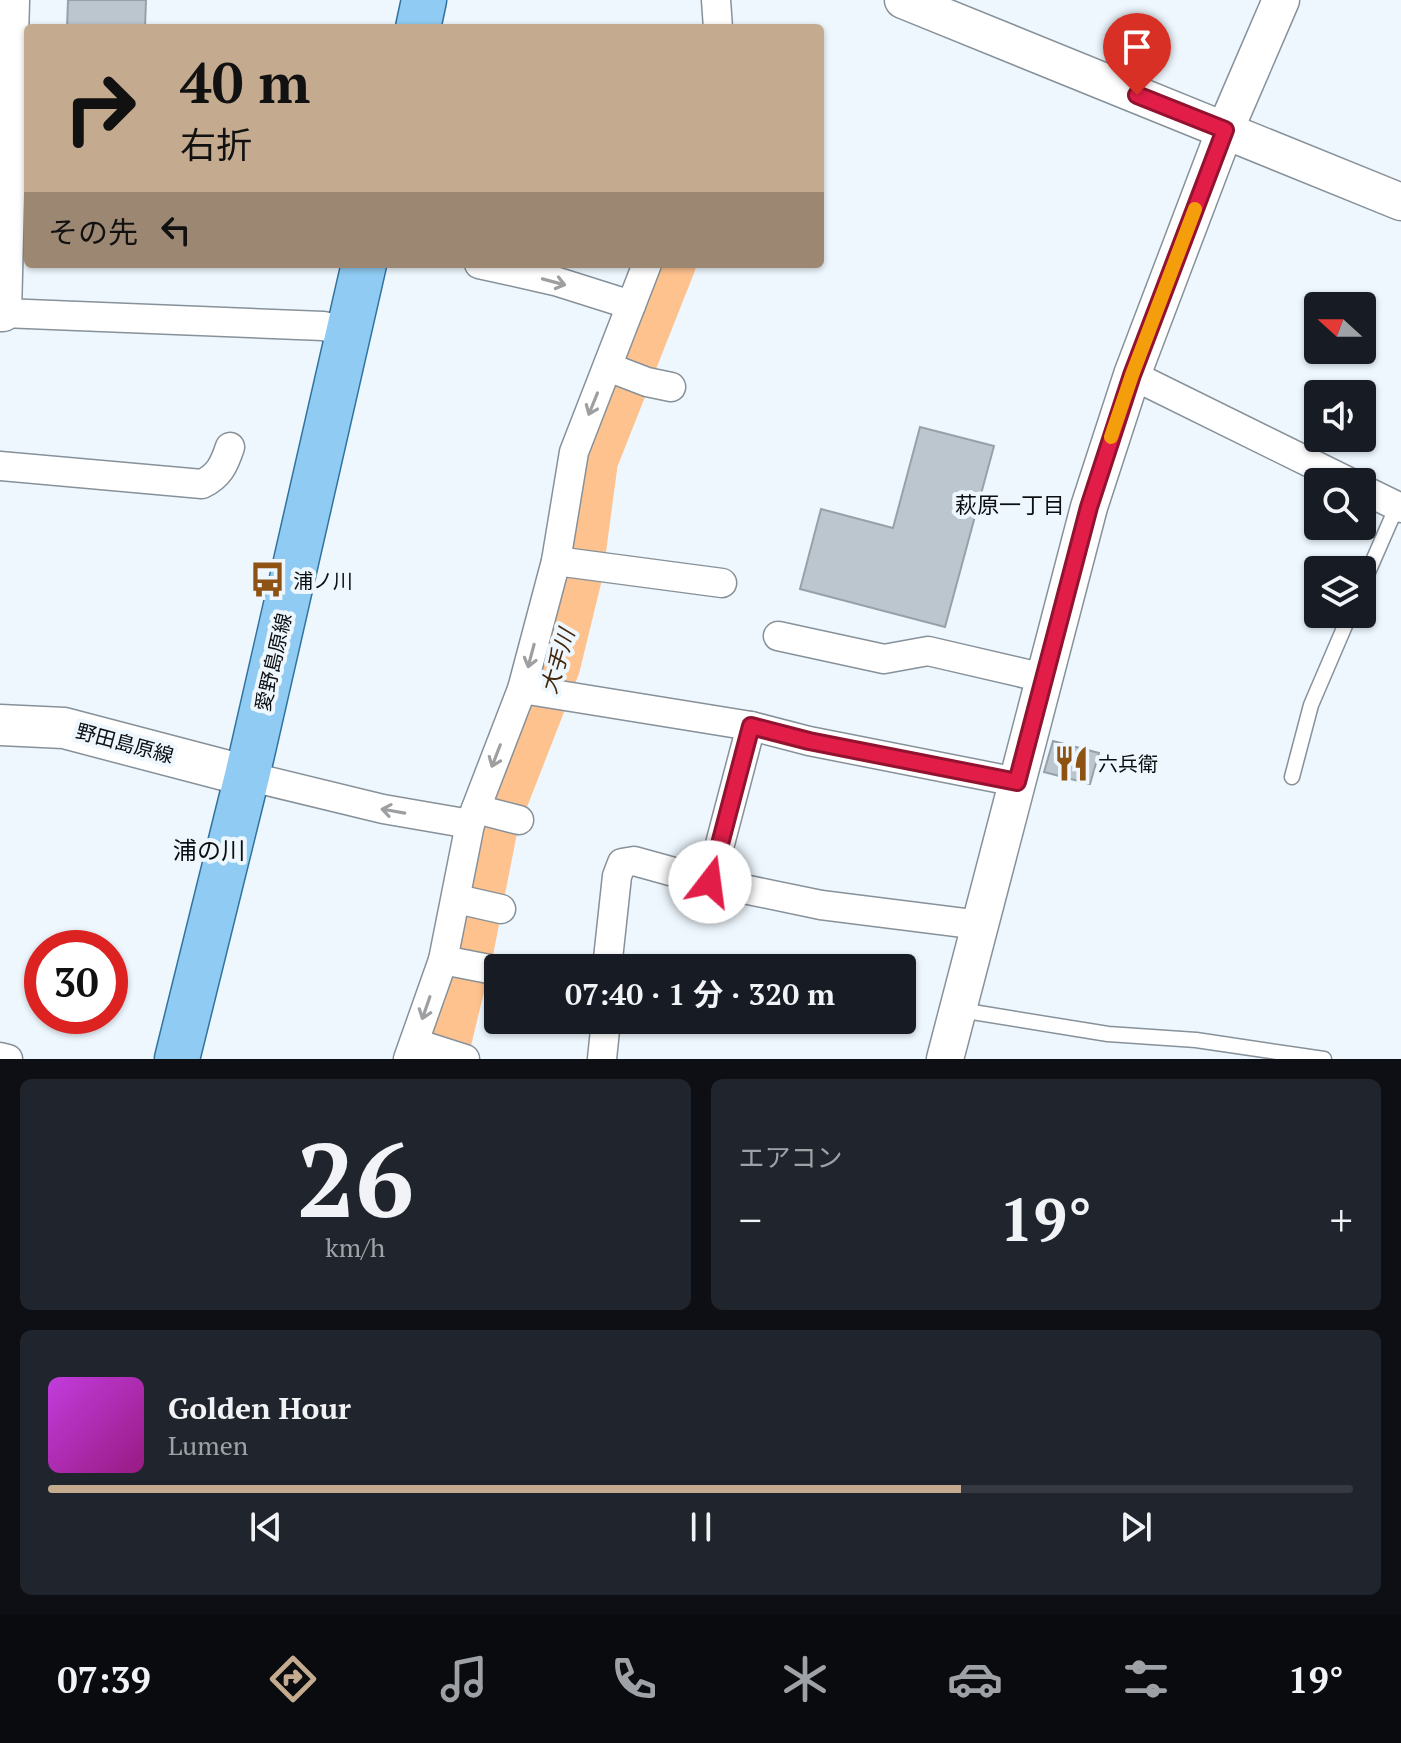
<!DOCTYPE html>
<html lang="ja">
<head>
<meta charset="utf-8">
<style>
  body { margin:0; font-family:"PT Serif","Noto Sans JP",serif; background:#20242c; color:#f1f3f6; height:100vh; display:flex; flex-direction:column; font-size:30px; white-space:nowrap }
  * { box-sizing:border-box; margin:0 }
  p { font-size:26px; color:#9ea1a6 }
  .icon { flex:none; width:44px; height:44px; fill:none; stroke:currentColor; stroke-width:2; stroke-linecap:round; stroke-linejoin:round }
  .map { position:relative; height:1059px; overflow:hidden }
  .side { display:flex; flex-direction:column; gap:20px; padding:20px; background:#0d0f14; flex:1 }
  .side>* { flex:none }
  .hud { position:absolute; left:24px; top:24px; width:800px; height:244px; border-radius:8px; box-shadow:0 2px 6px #0004; background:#c4ab8f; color:#111; overflow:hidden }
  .needle { width:52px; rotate:291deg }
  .buttons { position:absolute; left:1304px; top:292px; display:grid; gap:16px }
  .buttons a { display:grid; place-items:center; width:72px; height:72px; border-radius:8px; background:#171b24; box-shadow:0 2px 6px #0004; font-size:40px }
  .speed { position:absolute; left:24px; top:930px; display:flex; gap:16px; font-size:40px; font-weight:700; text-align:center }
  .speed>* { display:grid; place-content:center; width:104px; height:104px; border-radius:50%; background:#171b24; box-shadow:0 2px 6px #0004; line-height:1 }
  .speed .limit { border:12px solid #d22; background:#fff; color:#111 }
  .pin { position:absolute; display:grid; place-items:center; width:68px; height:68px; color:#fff; margin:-82px -34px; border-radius:50% 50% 50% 0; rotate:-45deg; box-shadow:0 0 8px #0007 }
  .pin .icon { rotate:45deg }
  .me { position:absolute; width:88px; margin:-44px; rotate:15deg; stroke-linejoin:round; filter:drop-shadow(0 0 6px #0008) }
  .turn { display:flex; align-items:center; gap:28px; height:168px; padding:0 24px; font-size:36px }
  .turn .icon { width:104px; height:104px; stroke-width:2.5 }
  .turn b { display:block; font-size:56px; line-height:68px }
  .then { display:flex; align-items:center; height:76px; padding:0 24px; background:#0003; gap:16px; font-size:30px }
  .big { font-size:60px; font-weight:700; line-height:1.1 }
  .side .card { flex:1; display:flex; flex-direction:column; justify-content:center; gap:12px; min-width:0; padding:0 28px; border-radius:12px; background:#20242c }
  .side .dial { align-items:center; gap:0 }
  .dial b { font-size:104px; line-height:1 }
  .song { display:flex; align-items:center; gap:24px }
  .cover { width:96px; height:96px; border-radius:12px; background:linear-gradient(135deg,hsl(290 70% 55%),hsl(310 70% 35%)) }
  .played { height:8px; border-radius:4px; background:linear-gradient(90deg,#c4ab8f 70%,#363941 70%) }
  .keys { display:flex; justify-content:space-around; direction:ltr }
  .heat { display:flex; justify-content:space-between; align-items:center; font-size:44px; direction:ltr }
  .side .tiles { flex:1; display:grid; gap:20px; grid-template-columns:1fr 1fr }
  .card:last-child { grid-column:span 2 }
  .trip { position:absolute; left:484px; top:954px; width:432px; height:80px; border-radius:8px; background:#171b24; box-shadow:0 2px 6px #0004; font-weight:700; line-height:80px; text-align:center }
  .dock { display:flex; height:128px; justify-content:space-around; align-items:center; background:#090b0e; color:#9ea1a6 }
  .dock .icon { width:56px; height:56px }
  .dock .current { color:#c4ab8f }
  .dock b { font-size:36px; color:#f1f3f6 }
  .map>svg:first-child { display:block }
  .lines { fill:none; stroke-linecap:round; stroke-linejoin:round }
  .river { stroke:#fec28f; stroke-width:44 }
  .building { fill:#bbc6cf; stroke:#97a1a9; stroke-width:2 }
  .service-casing { stroke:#879199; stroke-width:17 }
  .minor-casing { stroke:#879199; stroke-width:31 }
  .tertiary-casing { stroke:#879199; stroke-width:39 }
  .secondary-casing { stroke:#879199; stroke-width:43 }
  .primary-casing { stroke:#31739e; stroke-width:47 }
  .service { stroke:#fff; stroke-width:14 }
  .minor { stroke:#fff; stroke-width:28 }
  .tertiary { stroke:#fff; stroke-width:36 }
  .secondary { stroke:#fff; stroke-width:40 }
  .primary { stroke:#8fcbf2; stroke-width:44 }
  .oneway { stroke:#9d9fa0 }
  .route-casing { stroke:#92132f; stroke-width:20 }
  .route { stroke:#e11d48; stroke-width:14 }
  .slow { stroke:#f59e0b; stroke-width:14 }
  .labels { text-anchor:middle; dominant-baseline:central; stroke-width:8; stroke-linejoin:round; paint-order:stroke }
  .poi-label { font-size:20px; fill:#0b0f12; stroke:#eef7fe; text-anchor:start }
  .street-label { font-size:20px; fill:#0b0f12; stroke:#eef7fe }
  .neighbourhood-label { font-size:22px; fill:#0b0f12; stroke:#eef7fe }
  .water-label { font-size:22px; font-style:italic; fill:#44260a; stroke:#eef7fe }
  .quarter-label { font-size:24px; fill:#0b0f12; stroke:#eef7fe }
</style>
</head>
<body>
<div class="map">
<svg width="1401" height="1059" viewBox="0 0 1401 1059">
  <rect width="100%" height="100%" fill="#eef7fe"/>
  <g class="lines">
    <!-- river -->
    <polyline class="river" points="440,1059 450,1039 472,948 496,826 558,667 581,573 596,461 674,264"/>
  </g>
  <!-- building -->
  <g class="building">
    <polygon points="68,0 146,0 145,28 67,28"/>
    <polygon points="920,427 994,446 945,627 800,589 821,509 893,528"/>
    <polygon points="1053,741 1099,753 1090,784 1044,772"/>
  </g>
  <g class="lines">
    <defs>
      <g id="service">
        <polyline points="1362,586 1397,506"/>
        <polyline points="1292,777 1311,705 1350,614"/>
        <polyline points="960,1010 1108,1034 1196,1040 1324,1059"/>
      </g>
      <g id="minor">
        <polyline points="716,0 718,28"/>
        <polyline points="479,264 555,281 631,305"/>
        <polyline points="3,313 323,326 350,332"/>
        <polyline points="608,367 647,382 671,387"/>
        <polyline points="1132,375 1349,482"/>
        <path d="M0,466l202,18c17,-8 22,-19 28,-37"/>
        <polyline points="1362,489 1401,508"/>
        <polyline points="556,561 722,583"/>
        <polyline points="778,636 884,659 928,651 1044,678"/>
        <polyline points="522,689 751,726 809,741 1017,782"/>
        <polyline points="751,726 710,882 821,905 980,925"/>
        <polyline points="247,776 383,809 470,824"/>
        <polyline points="476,809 519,820"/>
        <polyline points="457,899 501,909"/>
        <polyline points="443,960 489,969"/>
        <polyline points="607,968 617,876 622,863 634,861 710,882"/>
        <polyline points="415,1043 465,1059"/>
        <polyline points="0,1057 8,1059"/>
        <polyline points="408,1059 443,960 470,824 522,689 556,561 574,452 647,264"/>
        <polyline points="602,1059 606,1020"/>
      </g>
      <g id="tertiary">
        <polyline points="903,0 1401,202"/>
        <polyline points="0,313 3,313 11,0"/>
        <polyline points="945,1059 1089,507 1132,375 1225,130 1281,0"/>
      </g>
      <polyline id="secondary" points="0,725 64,728 247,776"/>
      <g id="primary">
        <polyline points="418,28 424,0"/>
        <polyline points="177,1059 247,776 364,264"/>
      </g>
    </defs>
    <!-- service casing -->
    <use href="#service" class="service-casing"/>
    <!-- minor casing -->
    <use href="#minor" class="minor-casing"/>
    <!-- tertiary casing -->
    <use href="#tertiary" class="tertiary-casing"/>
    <!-- secondary casing -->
    <use href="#secondary" class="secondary-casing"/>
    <!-- primary casing -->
    <use href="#primary" class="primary-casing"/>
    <!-- service -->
    <use href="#service" class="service"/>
    <!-- minor -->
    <use href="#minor" class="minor"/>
    <!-- tertiary -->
    <use href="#tertiary" class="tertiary"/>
    <!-- secondary -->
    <use href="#secondary" class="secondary"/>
    <!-- primary -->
    <use href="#primary" class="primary"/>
  </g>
  <!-- one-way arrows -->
  <defs><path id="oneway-shaft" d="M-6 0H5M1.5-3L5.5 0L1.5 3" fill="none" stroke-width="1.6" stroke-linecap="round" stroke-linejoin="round" transform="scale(2)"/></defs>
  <g class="oneway">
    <use href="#oneway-shaft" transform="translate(554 282) rotate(15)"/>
    <use href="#oneway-shaft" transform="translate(593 404) rotate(112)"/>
    <use href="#oneway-shaft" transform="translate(531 656) rotate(105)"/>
    <use href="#oneway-shaft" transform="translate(496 756) rotate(111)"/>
    <use href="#oneway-shaft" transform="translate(393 811) rotate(-170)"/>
    <use href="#oneway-shaft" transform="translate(426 1008) rotate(109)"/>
  </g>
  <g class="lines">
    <defs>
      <polyline id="route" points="710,882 751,726 809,741 1017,782 1089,507 1132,375 1225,130 1137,95"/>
    </defs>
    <!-- route casing -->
    <use href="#route" class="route-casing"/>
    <!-- route -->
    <use href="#route" class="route"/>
    <!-- slow -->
    <polyline class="slow" points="1111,437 1132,375 1195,209"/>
  </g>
  <!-- icons -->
  <defs>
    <symbol id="bus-bare" viewBox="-9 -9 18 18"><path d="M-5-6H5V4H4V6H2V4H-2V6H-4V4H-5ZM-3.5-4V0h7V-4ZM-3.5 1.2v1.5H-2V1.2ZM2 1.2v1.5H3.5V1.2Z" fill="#8e5212" stroke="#eef7fe" stroke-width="2.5" paint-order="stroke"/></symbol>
    <symbol id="restaurant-bare" viewBox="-9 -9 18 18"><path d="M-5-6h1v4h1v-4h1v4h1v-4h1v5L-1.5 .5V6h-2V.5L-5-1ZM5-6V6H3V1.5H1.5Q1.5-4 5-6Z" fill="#8e5212" stroke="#eef7fe" stroke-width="2.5" paint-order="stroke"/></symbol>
  </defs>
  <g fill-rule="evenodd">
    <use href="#bus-bare" x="242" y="554" width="51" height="51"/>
    <use href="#restaurant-bare" x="1046" y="738" width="51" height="51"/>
  </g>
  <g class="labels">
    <!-- poi labels -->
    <g class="poi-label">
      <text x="293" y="580">浦ノ川</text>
      <text x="1098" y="763">六兵衛</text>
    </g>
    <!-- street labels -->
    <g class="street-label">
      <text transform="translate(273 662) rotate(-77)">愛野島原線</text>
      <text transform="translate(125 743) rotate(15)">野田島原線</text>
    </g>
    <!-- neighbourhood labels -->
    <g class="neighbourhood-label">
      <text x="1010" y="504">萩原一丁目</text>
    </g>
    <!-- water labels -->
    <g class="water-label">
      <text transform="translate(557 661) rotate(-73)">大手川</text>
    </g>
    <!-- quarter labels -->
    <g class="quarter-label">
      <text x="209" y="850">浦の川</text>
    </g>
  </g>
</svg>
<div class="buttons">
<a><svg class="needle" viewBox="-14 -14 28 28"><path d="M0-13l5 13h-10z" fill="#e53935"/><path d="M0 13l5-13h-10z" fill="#9ea1a6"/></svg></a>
<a><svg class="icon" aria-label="sound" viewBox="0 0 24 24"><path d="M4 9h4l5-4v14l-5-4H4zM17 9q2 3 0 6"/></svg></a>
<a><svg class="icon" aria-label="search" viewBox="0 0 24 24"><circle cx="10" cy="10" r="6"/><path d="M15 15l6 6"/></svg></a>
<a><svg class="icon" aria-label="layers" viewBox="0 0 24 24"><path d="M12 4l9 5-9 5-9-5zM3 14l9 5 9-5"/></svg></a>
</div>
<div class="speed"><div class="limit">30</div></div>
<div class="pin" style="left:1137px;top:95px;background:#d93025"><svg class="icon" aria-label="arrive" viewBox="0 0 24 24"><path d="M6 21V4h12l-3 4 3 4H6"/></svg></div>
<svg class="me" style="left:710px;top:882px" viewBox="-20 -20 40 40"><circle r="19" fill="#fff"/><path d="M0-13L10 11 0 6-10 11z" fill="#e11d48"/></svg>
<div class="trip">07:40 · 1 分 · 320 m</div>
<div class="hud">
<div class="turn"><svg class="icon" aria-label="right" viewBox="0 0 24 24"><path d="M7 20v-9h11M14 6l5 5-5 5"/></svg><div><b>40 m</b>右折</div></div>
<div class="then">その先<svg class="icon" aria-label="left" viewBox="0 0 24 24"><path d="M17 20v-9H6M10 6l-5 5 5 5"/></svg></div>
</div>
</div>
<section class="side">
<div class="tiles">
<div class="card dial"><b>26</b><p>km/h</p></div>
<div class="card"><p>エアコン</p>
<div class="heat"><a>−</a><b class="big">19°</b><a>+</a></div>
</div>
<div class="card">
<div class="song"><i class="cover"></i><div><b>Golden Hour</b><p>Lumen</p></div></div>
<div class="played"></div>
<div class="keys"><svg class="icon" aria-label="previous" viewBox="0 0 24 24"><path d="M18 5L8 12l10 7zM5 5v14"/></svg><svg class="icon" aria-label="pause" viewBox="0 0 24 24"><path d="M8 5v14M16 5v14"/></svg><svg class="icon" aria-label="next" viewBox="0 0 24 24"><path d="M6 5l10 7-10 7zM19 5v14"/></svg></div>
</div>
</div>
</section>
<nav class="dock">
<b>07:39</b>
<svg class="icon current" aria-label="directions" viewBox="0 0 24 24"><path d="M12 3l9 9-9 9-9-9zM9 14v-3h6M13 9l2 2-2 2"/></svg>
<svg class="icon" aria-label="music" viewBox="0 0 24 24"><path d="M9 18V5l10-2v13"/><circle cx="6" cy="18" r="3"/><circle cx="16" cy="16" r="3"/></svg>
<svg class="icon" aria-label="phone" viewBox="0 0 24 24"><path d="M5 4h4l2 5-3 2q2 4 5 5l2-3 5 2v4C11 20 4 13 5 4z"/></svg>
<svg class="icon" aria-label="climate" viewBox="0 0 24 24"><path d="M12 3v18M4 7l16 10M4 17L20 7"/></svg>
<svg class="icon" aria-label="car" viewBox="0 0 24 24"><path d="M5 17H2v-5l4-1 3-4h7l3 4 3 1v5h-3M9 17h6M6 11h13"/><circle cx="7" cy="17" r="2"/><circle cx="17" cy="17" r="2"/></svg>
<svg class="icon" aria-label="filters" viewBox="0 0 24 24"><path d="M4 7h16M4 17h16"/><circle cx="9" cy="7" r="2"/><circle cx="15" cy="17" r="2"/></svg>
<b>19°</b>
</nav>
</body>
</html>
